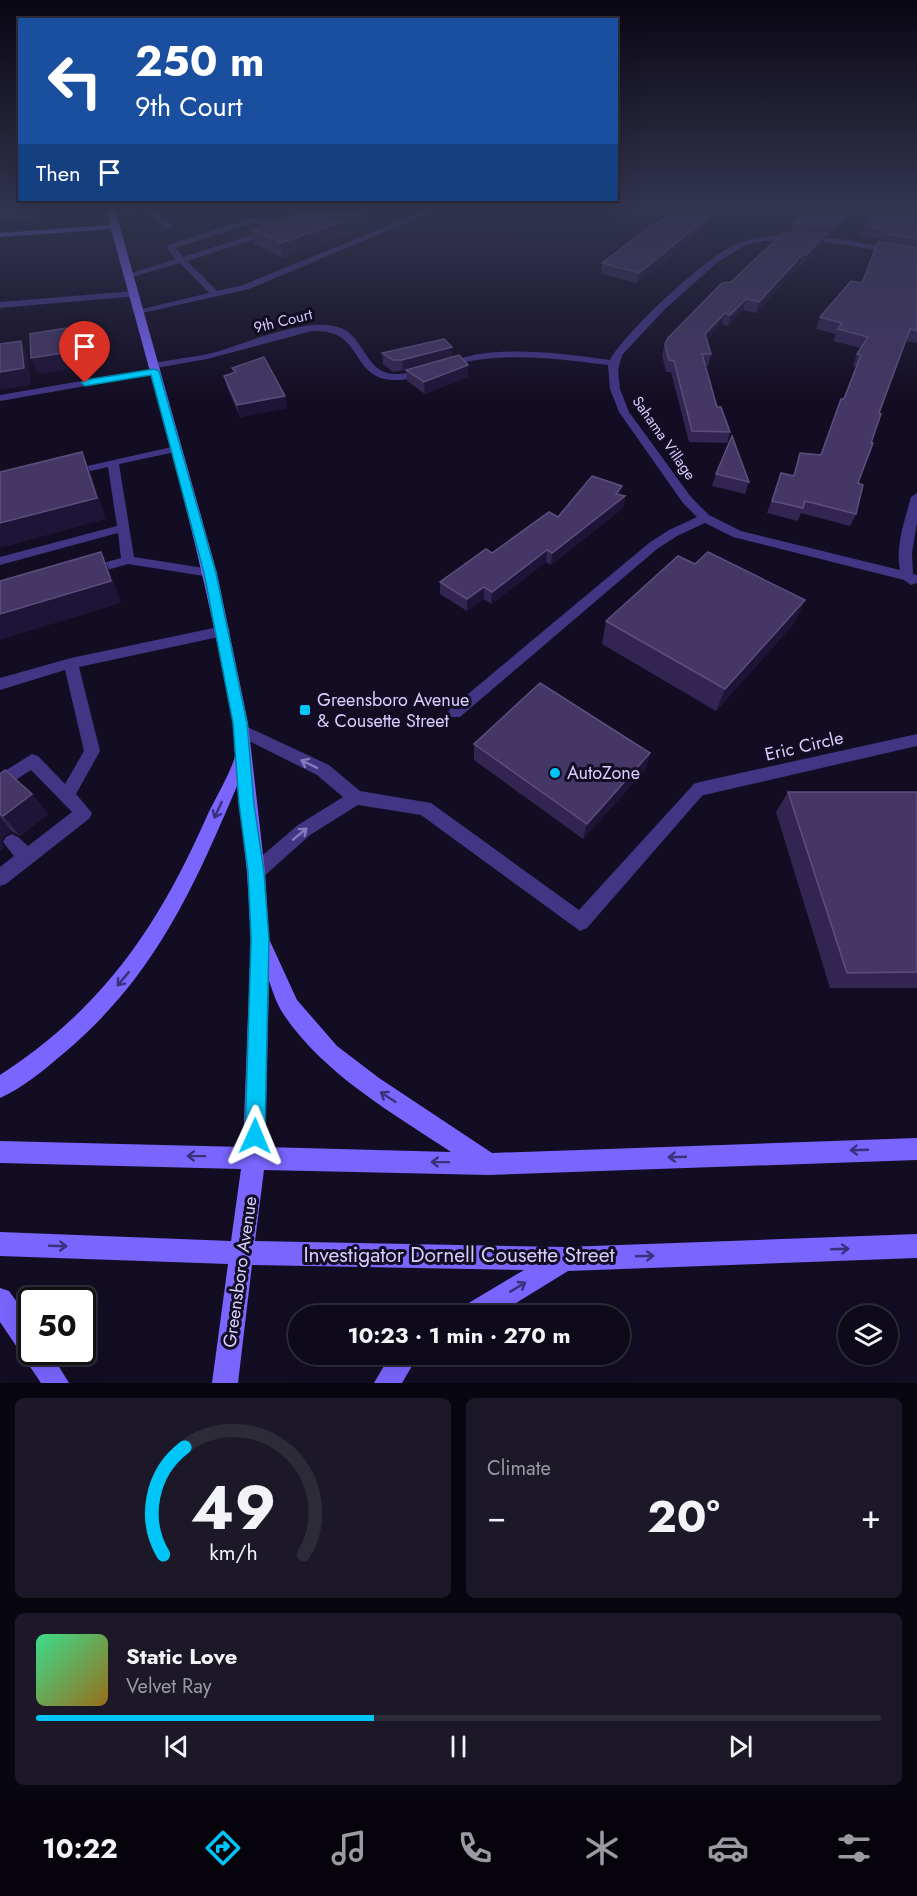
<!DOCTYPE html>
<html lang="en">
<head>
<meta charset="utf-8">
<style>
  body { margin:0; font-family:Jost,sans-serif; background:#1c1827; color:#f1f3f6; height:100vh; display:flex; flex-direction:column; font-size:22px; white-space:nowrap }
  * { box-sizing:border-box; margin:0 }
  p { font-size:20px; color:#9b9aa2 }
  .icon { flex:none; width:33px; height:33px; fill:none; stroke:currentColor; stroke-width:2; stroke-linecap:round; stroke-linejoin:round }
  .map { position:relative; height:1383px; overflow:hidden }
  .details { display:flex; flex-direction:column; gap:15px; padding:15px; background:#08060e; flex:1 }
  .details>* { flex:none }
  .banner { position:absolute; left:18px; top:18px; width:600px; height:183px; border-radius:0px; box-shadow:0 6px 24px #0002,0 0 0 2px #2e2b39; background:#1a4fa0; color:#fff; overflow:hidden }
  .tools { position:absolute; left:838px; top:1305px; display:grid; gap:12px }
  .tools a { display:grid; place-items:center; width:60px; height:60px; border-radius:50%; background:#0e0a1a; box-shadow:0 6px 24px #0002,0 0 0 2px #2e2b39; font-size:30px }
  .speed { position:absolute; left:18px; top:1287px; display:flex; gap:12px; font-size:30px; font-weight:700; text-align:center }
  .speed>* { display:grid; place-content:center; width:78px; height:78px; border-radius:50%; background:#0e0a1a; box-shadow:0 6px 24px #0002,0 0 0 2px #2e2b39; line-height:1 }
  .speed .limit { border:3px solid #111; border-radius:9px; background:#fff; color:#111 }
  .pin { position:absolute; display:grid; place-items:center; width:51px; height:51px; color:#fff; margin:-62px -26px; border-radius:50% 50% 50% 0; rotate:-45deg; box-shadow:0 0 6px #0007 }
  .pin .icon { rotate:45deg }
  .me { position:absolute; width:66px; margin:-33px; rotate:1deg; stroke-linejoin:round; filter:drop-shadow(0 0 4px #0008) }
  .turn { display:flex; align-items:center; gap:21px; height:126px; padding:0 18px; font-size:27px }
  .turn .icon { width:78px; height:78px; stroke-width:2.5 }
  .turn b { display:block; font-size:42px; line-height:51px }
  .then { display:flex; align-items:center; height:57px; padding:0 18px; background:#0003; gap:12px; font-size:22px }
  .big { font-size:45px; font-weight:700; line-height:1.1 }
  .details .tile { flex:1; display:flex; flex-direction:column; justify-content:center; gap:9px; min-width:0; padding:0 21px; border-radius:9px; background:#1c1827 }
  .details .dial { align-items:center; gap:0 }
  .dial svg { height:156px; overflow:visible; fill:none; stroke:#2e2b39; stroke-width:7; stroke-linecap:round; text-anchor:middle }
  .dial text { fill:#f1f3f6; stroke:none }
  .song { display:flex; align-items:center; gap:18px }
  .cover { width:72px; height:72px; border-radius:9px; background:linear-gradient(135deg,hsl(150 70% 55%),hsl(40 70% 35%)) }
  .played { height:6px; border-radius:3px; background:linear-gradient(90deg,#00c5f9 40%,#2e2b39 40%) }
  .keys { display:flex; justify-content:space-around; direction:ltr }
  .heat { display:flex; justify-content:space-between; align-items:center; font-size:33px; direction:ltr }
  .details .tiles { flex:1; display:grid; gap:15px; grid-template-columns:1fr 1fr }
  .tile:last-child { grid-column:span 2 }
  .trip { position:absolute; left:288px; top:1305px; width:342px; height:60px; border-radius:30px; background:#0e0a1a; box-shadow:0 6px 24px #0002,0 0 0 2px #2e2b39; font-weight:700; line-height:60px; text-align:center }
  .tab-bar { display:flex; height:96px; justify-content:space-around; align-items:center; background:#06040a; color:#9b9aa2 }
  .tab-bar .icon { width:42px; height:42px }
  .tab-bar .on { color:#00c5f9 }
  .tab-bar b { font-size:27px; color:#f1f3f6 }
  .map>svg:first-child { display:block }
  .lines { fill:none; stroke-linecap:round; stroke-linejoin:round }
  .lane { fill:#413584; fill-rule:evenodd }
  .street { fill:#413584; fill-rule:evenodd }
  .secondary { fill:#7a65ff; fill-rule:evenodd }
  .wall { fill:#332552 }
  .shaded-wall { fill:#1e1437 }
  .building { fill:#443765; stroke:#5c4f7d; stroke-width:1.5 }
  .oneway { stroke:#857abb }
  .oneway2 { stroke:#3c307b }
  .route { fill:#00c5f9; stroke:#0080a2; stroke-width:1.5 }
  .poi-dot { fill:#00c5f9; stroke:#130d23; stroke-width:2 }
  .labels { text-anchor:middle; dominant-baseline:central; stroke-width:6; stroke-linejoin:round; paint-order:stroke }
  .far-street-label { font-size:15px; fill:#d9ceff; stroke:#130d23 }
  .poi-label { font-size:18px; fill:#d9ceff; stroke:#130d23; text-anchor:start }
  .street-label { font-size:18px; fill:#d9ceff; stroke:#130d23 }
  .near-street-label { font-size:21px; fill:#d9ceff; stroke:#130d23 }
</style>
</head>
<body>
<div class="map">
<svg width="917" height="1383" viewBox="0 0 917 1383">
  <rect width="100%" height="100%" fill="#130d23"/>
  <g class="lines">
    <!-- lane -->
    <g class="lane">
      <path d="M436,206h10l-197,83 -111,25 -4,-3 75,-18 -29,-30 -55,16v-4l51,-16 -8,-9v-5l88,-28 25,10v4l-94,30 30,30 26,-6zM256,222l15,7 -88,28 -8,-9z"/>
      <polygon points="148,207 171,224 171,228 165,228 146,211 112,217 108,215"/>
      <polygon points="176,446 180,447 180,451 119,464 134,557 210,569 215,570 217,573 215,576 210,577 128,564 90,575 85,574 83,571 85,568 121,558 118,533 0,565 0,557 117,526 108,467 69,476 63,473 65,471"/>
      <polygon points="223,626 228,627 230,631 228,635 79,667 100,751 76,794 92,813 90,818 6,884 0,886 0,867 14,856 3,842 6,837 12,834 18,837 28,846 72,812 31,770 0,790 0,774 32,754 38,756 65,784 84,751 65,670 0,690 0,678 71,658"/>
      <polygon points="241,724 329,765 360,791 431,803 579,910 694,784 700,782 706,784 708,789 587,928 580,931 421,815 358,805 310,835 262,878 256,880 250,878 247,872 250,866 298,825 343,797 317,775 235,734 233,730 235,726"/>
    </g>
    <!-- street -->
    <g class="street">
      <path d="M802,235l39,4 76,14v4l-76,-13 -39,-4 -38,1 -18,4 -28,17 -52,46 -44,47 -4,15 2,19 9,23 62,85 18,18 32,16 159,39c-5,-24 5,-50 11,-73l6,-4v29l-5,31 1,21 4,1v8l-6,2 -7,-5 -171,-43 -28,-14 -28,13 -20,13 -197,168h-10l-3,-4 3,-4 199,-166 20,-13 28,-13 -14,-14 -64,-91 -9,-23 -2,-24c-45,-6 -92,-12 -138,-4 -23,5 -54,20 -76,19 -46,-2 -28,-51 -82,-49l-105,28 -51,9 3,3 -5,3 -154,27v-6l151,-26 -3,-3 2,-2c20,-5 42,-6 62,-11 34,-9 95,-38 129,-25 23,9 25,45 53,46 23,1 60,-16 85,-20 43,-6 88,0 131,6 14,-27 96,-103 124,-115 22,-10 45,-10 68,-10z"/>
      <polygon points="134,291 137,292 137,296 0,308 0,302"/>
      <polygon points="917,734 917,746 700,796 694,794 692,789 694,784 700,782"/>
    </g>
    <!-- secondary -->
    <g class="secondary">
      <path d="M106,206h8l103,367 31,150 17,149 4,67 28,61 40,46 42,32 113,75 425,-15v22l-428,15 -225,-5 -9,71 310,6 352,-13v24l-349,13 -73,45h-36l3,-9 62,-37 -272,-5 -14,118h-26l16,-119 -228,-8v-24l231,9 10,-72 -241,-6v-22l243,6 8,-208 -4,-67 -10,-86c-45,106 -83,191 -173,267 -19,16 -41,35 -64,45v-23c103,-67 158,-148 207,-259 7,-15 25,-46 28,-60 4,-19 -10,-73 -14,-94 -29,-146 -71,-289 -110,-433l-111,8v-4l110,-8zM269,981c4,11 8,24 15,34 41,60 107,97 167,137l-186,-5z"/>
      <polygon points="0,1288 9,1291 32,1323 32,1352 50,1352 69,1383 41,1383 0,1322"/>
      <polygon points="391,1354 419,1354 402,1383 374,1383"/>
    </g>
  </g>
  <!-- wall -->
  <g class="wall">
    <polygon points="0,206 46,206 41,217 0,220"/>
    <polygon points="180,206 229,206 192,215"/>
    <polygon points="917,206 917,343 906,341 879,413 858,483 856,514 850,526 801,513 798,521 767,513 781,473 793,476 800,453 820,455 856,367 853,366 857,354 861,348 833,341 836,334 816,329 820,317 862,283 880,239 861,236 865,226"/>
    <polygon points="851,207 848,217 830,236 825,235 822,244 802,265 800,265 756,313 743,310 728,326 722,324 707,340 711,354 708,366 705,365 717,407 730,432 727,443 689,442 671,372 666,372 662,355 665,344 731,282 790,233 793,223"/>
    <polygon points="371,212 372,227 283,258 254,244 251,229"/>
    <polygon points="715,219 637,283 601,274 602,263"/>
    <polygon points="382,353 452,357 468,365 468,377 425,394 407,381 406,370 393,372 383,364"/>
    <polygon points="232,368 287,408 240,417 227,387 224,376 233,373"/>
    <polygon points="716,474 749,482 745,494 712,486"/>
    <polygon points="622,486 620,495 625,496 623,508 551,565 546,562 491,604 484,599 467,611 440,594 440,582 558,517"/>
    <polygon points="695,564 805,600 795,622 716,711 602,644 606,621"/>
    <polygon points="474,744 650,753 645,770 583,839 474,760"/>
    <polygon points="0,774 32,794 48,814 20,836 13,832 5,835 1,842 4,847 0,851"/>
    <polygon points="788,792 917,792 917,988 830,988 776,812"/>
  </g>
  <!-- shaded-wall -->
  <g class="shaded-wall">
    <polygon points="37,206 46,206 41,217"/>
    <polygon points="190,206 229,206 192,215"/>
    <polygon points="851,207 848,217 830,236 834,226"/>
    <polygon points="718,209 715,219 637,283 639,273"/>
    <polygon points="371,212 372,227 283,258 281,243"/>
    <polygon points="826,234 822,244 802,265 806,255"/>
    <polygon points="803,254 800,265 756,313 759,302"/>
    <polygon points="746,299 743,310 728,326 730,315"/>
    <polygon points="725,313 722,324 702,345 705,334"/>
    <polygon points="66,328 72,344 76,368 38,374 31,358"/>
    <polygon points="21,341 28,357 31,385 0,390 0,372"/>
    <polygon points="452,347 452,359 403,371 402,360"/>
    <polygon points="468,365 468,377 425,394 424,382"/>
    <polygon points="285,396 287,408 240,417 237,405"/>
    <polygon points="82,452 91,474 106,519 0,548 0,523"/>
    <polygon points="622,486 620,498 625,496 623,508 551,565 552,553 616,494"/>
    <polygon points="547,550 546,562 491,604 492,592"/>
    <polygon points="101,552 111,574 121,603 0,640 0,614"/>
    <polygon points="484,587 484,599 467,611 467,599"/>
    <polygon points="805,600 795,622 716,711 725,689"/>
    <polygon points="650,753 645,770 583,839 587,824"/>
    <polygon points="32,794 48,814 20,836 3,816"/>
    <polygon points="0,817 13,832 5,835 1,842 4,847 0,851"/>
  </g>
  <!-- building -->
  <g class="building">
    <polygon points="321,206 356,206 371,212 281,243 251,229"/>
    <polygon points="811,206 842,206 851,207 834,226 793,223"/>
    <polygon points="879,206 917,206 917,239 882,233 883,229 865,226"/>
    <polygon points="718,209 639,273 602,263 652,225 669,217"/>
    <polygon points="783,233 826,234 806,255 803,254 759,302 746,299 730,315 725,313 705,334 711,354 702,354 717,407 721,407 730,432 692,431 674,361 669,360 665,344 668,338 722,283 731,282"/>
    <polygon points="878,242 917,248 917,331 910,329 879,413 881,414 871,443 873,443 858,483 863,485 856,514 805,501 803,508 772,501 781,473 794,476 800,453 821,455 841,399 844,399 861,355 857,354 868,337 838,329 842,323 820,317 851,281 862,283"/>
    <polygon points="66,328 69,352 31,358 30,334"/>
    <polygon points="444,339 452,347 402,360 393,360 382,353"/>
    <polygon points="21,341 24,368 0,372 0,344"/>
    <polygon points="459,355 468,365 424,382 406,370"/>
    <polygon points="264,357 285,396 237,405 224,376 236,372 232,368"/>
    <polygon points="732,436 749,482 716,474"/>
    <polygon points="82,452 97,498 0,523 0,472"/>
    <polygon points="592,476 622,486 616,494 625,496 552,553 547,550 492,592 484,587 467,599 440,582 486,549 492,553 549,512 558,517"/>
    <polygon points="101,552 111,581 0,614 0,581"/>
    <polygon points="708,552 805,600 725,689 606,621 678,556 695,564"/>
    <polygon points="540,683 650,753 587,824 474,744"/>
    <polygon points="5,770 32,794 3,816 0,814 0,774"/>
    <polygon points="788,792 917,792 917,972 847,973"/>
  </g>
  <!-- one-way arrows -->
  <defs><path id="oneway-shaft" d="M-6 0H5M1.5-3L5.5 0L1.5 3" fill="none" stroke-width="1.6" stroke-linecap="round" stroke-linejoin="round" transform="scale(1.5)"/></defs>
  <g class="oneway">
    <use href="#oneway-shaft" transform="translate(309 764) rotate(-154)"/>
    <use href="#oneway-shaft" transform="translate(300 834) rotate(-39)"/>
  </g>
  <g class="oneway2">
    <use href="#oneway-shaft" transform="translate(218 810) rotate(115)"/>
    <use href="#oneway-shaft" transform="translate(123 979) rotate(130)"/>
    <use href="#oneway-shaft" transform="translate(388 1097) rotate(-147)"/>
    <use href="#oneway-shaft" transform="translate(859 1150) rotate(178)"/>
    <use href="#oneway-shaft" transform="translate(196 1156) rotate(-179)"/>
    <use href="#oneway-shaft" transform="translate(677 1157) rotate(178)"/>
    <use href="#oneway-shaft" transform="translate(440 1162) rotate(-179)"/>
    <use href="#oneway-shaft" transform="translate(58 1246) rotate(2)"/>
    <use href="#oneway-shaft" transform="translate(840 1249) rotate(-2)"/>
    <use href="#oneway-shaft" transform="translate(645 1256) rotate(-2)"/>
    <use href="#oneway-shaft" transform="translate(518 1287) rotate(-31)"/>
  </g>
  <!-- sky -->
  <linearGradient id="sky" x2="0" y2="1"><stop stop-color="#0a0713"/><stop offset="0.52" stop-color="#333550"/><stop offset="1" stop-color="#333550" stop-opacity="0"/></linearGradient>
  <rect width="917" height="400" fill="url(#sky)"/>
  <!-- route -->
  <polygon class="route" points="154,369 159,371 216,573 247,723 254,804 264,872 269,939 265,1136 262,1143 255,1146 248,1143 245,1136 251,939 248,872 239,804 233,723 204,573 151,375 85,386 81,383 85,380"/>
  <!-- markers -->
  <g class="poi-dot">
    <rect x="299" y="704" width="12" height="12" rx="3"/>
    <circle cx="555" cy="773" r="6"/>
  </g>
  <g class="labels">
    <!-- far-street labels -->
    <g class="far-street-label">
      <text transform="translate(283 321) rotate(-14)">9th Court</text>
      <text transform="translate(664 438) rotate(55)">Sahama Village</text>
    </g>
    <!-- poi labels -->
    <g class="poi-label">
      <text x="317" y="700">Greensboro Avenue<tspan x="317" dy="21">&amp; Cousette Street</tspan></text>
      <text x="567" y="773">AutoZone</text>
    </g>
    <!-- street labels -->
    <g class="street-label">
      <text transform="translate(804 746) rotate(-13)">Eric Circle</text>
      <text transform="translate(240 1272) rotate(-82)">Greensboro Avenue</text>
    </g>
    <!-- near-street labels -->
    <g class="near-street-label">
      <text x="459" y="1255">Investigator Dornell Cousette Street</text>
    </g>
  </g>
</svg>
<div class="tools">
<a><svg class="icon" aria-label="layers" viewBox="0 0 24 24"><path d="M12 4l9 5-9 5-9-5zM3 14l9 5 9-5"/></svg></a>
</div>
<div class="speed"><div class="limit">50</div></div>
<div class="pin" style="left:85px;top:383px;background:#d93025"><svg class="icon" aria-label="arrive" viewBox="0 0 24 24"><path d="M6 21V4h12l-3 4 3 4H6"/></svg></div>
<svg class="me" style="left:255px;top:1136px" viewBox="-20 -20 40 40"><path d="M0-17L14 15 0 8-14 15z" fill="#00c5f9" stroke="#fff" stroke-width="4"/></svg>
<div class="trip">10:23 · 1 min · 270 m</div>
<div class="banner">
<div class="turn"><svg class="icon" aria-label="left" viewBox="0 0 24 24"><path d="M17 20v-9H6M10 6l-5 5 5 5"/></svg><div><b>250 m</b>9th Court</div></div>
<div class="then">Then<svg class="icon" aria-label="arrive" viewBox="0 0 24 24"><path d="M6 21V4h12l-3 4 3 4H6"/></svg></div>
</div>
</div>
<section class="details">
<div class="tiles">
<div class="tile dial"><svg viewBox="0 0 100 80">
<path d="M14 69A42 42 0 1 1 86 69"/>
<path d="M14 69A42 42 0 0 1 25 14" stroke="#00c5f9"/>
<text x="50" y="56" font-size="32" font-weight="700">49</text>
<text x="50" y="72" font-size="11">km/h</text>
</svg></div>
<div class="tile"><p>Climate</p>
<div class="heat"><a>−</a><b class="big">20°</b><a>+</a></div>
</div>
<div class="tile">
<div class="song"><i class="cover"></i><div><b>Static Love</b><p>Velvet Ray</p></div></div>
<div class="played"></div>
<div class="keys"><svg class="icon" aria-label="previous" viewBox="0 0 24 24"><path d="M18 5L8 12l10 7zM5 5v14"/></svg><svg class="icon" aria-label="pause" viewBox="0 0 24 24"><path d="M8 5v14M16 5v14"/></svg><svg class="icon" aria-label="next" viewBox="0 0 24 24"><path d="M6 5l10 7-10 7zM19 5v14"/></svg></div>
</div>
</div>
</section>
<nav class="tab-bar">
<b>10:22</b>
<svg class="icon on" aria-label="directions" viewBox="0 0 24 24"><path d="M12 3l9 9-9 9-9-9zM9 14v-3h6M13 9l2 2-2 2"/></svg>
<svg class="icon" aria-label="music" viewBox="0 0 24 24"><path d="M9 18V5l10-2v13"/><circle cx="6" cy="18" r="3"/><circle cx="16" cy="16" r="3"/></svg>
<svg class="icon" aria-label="phone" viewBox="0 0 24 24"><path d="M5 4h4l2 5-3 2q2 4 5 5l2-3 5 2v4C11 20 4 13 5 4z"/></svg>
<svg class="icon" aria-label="climate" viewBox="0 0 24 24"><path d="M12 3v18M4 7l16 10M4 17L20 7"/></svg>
<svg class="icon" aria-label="car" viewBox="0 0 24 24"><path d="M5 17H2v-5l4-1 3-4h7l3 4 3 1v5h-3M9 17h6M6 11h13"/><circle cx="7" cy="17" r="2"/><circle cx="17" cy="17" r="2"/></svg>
<svg class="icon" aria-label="filters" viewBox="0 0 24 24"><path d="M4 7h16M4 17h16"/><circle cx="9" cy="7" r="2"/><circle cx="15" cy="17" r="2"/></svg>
</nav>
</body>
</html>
